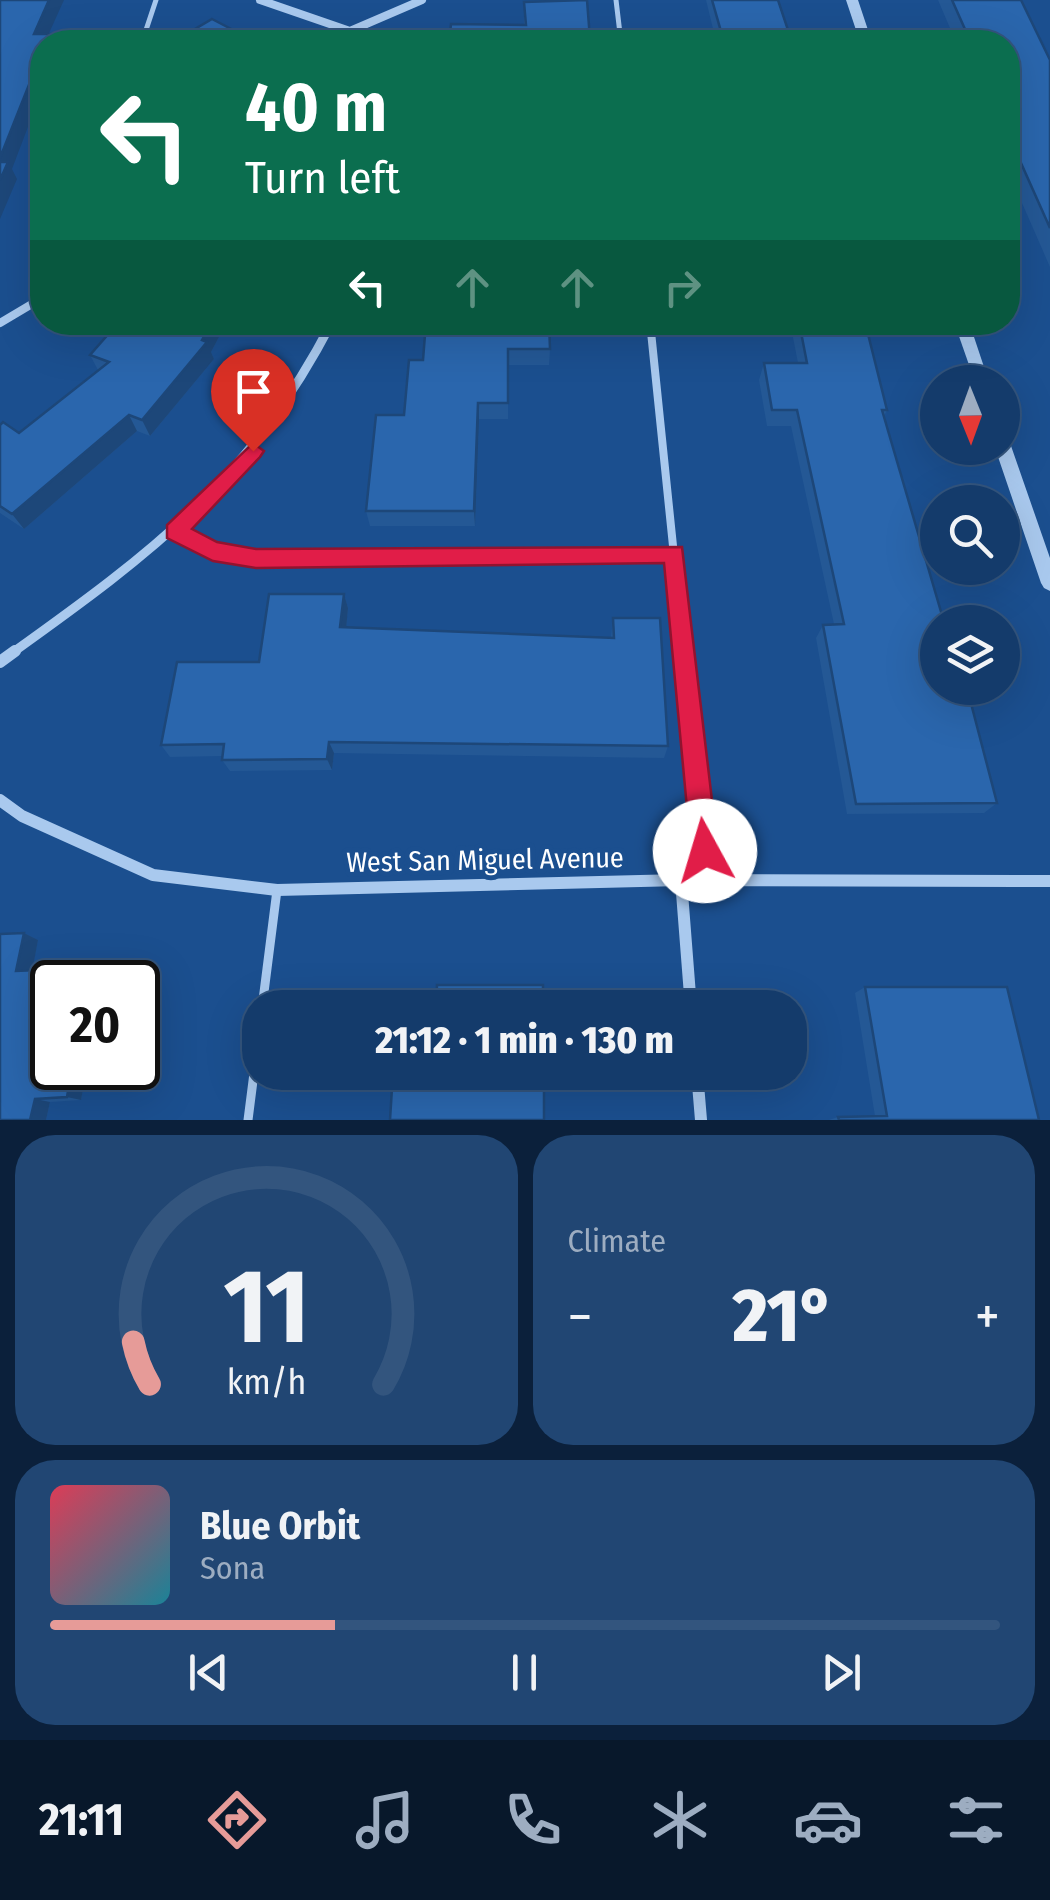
<!DOCTYPE html>
<html lang="en">
<head>
<meta charset="utf-8">
<style>
  body { margin:0; font-family:"Fira Sans Condensed",sans-serif; background:#214673; color:#f1f3f6; height:100vh; display:flex; flex-direction:column; font-size:38px; white-space:nowrap }
  * { box-sizing:border-box; margin:0 }
  p { font-size:32px; color:#9dadc1 }
  .icon { flex:none; width:55px; height:55px; fill:none; stroke:currentColor; stroke-width:2; stroke-linecap:round; stroke-linejoin:round }
  .map { position:relative; height:1120px; overflow:hidden }
  .sheet { display:flex; flex-direction:column; gap:15px; padding:15px; background:#0b203b; flex:1 }
  .sheet>* { flex:none }
  .top-card { position:absolute; left:30px; top:30px; width:990px; height:305px; border-radius:40px; box-shadow:0 10px 40px #0002,0 0 0 2px #33557e; background:#0b6e4f; color:#fff; overflow:hidden }
  .needle { width:65px; rotate:179deg }
  .fabs { position:absolute; left:920px; top:365px; display:grid; gap:20px }
  .fabs a { display:grid; place-items:center; width:100px; height:100px; border-radius:50%; background:#143b6b; box-shadow:0 10px 40px #0002,0 0 0 2px #33557e; font-size:50px }
  .speed { position:absolute; left:30px; top:960px; display:flex; gap:20px; font-size:50px; font-weight:700; text-align:center }
  .speed>* { display:grid; place-content:center; width:130px; height:130px; border-radius:50%; background:#143b6b; box-shadow:0 10px 40px #0002,0 0 0 2px #33557e; line-height:1 }
  .speed .limit { border:5px solid #111; border-radius:15px; background:#fff; color:#111 }
  .pin { position:absolute; display:grid; place-items:center; width:85px; height:85px; color:#fff; margin:-102px -42px; border-radius:50% 50% 50% 0; rotate:-45deg; box-shadow:0 0 10px #0007 }
  .pin .icon { rotate:45deg }
  .me { position:absolute; width:110px; margin:-55px; rotate:354deg; stroke-linejoin:round; filter:drop-shadow(0 0 8px #0008) }
  .turn { display:flex; align-items:center; gap:35px; height:210px; padding:0 50px; font-size:45px }
  .turn .icon { width:130px; height:130px; stroke-width:2.5 }
  .turn b { display:block; font-size:70px; line-height:85px }
  .lanes { display:flex; align-items:center; height:95px; padding:0 50px; background:#0003; justify-content:center; gap:50px; direction:ltr }
  .lanes .off { opacity:.35 }
  .big { font-size:75px; font-weight:800; line-height:1.1 }
  .sheet .tile { flex:1; display:flex; flex-direction:column; justify-content:center; gap:15px; min-width:0; padding:0 35px; border-radius:40px; background:#214673 }
  .sheet .dial { align-items:center; gap:0 }
  .dial svg { height:260px; overflow:visible; fill:none; stroke:#33557e; stroke-width:7; stroke-linecap:round; text-anchor:middle }
  .dial text { fill:#f1f3f6; stroke:none }
  .song { display:flex; align-items:center; gap:30px }
  .cover { width:120px; height:120px; border-radius:15px; background:linear-gradient(135deg,hsl(350 70% 55%),hsl(190 70% 35%)) }
  .played { height:10px; border-radius:5px; background:linear-gradient(90deg,#e69b98 30%,#33557e 30%) }
  .keys { display:flex; justify-content:space-around; direction:ltr }
  .heat { display:flex; justify-content:space-between; align-items:center; font-size:55px; direction:ltr }
  .sheet .tiles { flex:1; display:grid; gap:15px; grid-template-columns:1fr 1fr }
  .tile:last-child { grid-column:span 2 }
  .trip { position:absolute; left:242px; top:990px; width:565px; height:100px; border-radius:40px; background:#143b6b; box-shadow:0 10px 40px #0002,0 0 0 2px #33557e; font-weight:800; line-height:100px; text-align:center }
  .dock { display:flex; height:160px; justify-content:space-around; align-items:center; background:#08182b; color:#9dadc1 }
  .dock .icon { width:70px; height:70px }
  .dock .active { color:#e69b98 }
  .dock b { font-size:45px; color:#f1f3f6 }
  .map>svg:first-child { display:block }
  .lines { fill:none; stroke-linecap:round; stroke-linejoin:round }
  .service-far2 { stroke:#a9c9ee; stroke-width:5 }
  .service-far1 { stroke:#a9c9ee; stroke-width:8 }
  .service { stroke:#a9c9ee; stroke-width:9 }
  .minor-far2 { stroke:#a9c9ee; stroke-width:8 }
  .minor-far1 { stroke:#a9c9ee; stroke-width:9 }
  .minor { stroke:#a9c9ee; stroke-width:12 }
  .tertiary { fill:#a9c9ee; fill-rule:evenodd }
  .wall { fill:#245895 }
  .shaded-wall { fill:#1d4779 }
  .building { fill:#2a66ad; stroke:#1d4779; stroke-width:2.5 }
  .route { fill:#e11d48; stroke:#92132f; stroke-width:2.5 }
  .labels { text-anchor:middle; dominant-baseline:central; stroke-width:10; stroke-linejoin:round; paint-order:stroke }
  .street-label { font-size:28px; fill:#fff; stroke:#1b4f8f }
</style>
</head>
<body>
<div class="map">
<svg width="1050" height="1120" viewBox="0 0 1050 1120">
  <rect width="100%" height="100%" fill="#1b4f8f"/>
  <g class="lines">
    <!-- service-far2 -->
    <g class="service-far2">
      <polyline points="616,0 621,42"/>
      <polyline points="142,42 156,0"/>
    </g>
    <!-- service-far1 -->
    <g class="service-far1">
      <polyline points="650,322 684,653"/>
      <polyline points="0,323 42,298"/>
      <polyline points="175,532 213,551 256,558 674,554"/>
    </g>
    <!-- service -->
    <g class="service">
      <polyline points="684,651 708,880"/>
      <polyline points="262,1008 277,890"/>
      <polyline points="248,1120 260,1026"/>
    </g>
    <!-- minor-far2 -->
    <polyline class="minor-far2" points="260,0 350,31 422,0"/>
    <!-- minor-far1 -->
    <path class="minor-far1" d="M12,653c141,-101 238,-173 320,-331"/>
    <!-- minor -->
    <g class="minor">
      <polyline points="0,662 15,651"/>
      <polyline points="0,800 22,816 153,875 277,890 681,880 1050,881"/>
      <polyline points="681,880 691,1008"/>
      <polyline points="697,1072 701,1120"/>
    </g>
    <!-- tertiary -->
    <g class="tertiary">
      <polygon points="846,0 858,0 872,42 860,42"/>
      <polygon points="954,322 969,322 989,382 975,382"/>
      <polygon points="1002,437 1010,443 1050,558 1050,591 1044,588 1041,583 995,448 1002,448"/>
    </g>
  </g>
  <!-- wall -->
  <g class="wall">
    <polygon points="706,0 778,0 792,42 714,42 715,37"/>
    <polygon points="938,0 1021,0 1050,60 1050,267 1008,171 1008,42 956,42"/>
    <polygon points="524,2 590,39 590,42 449,42 524,25"/>
    <polygon points="119,322 227,322 211,352 214,359 150,436 137,431 24,529 0,513 0,425 19,433 98,370 90,355"/>
    <polygon points="426,322 550,349 549,365 508,365 508,419 479,419 475,526 370,526 366,511 404,415 423,360"/>
    <polygon points="790,322 865,322 887,410 884,416 997,803 984,813 847,814 816,638 823,625 834,624 791,426 767,426 759,380 764,363 798,363"/>
    <polygon points="344,594 348,608 346,627 611,638 613,618 668,746 664,758 334,753 332,770 230,771 222,760 223,756 170,757 161,745 259,662"/>
    <polygon points="24,933 38,940 32,970 90,968 103,974 101,982 52,982 52,1068 87,1068 81,1100 50,1102 46,1120 0,1120"/>
    <polygon points="865,987 1039,1120 829,1120 838,1117 875,1116 855,993"/>
  </g>
  <!-- shaded-wall -->
  <g class="shaded-wall">
    <polygon points="49,0 64,0 45,42 34,34"/>
    <polygon points="42,52 42,90 12,169 17,179 0,219 0,158"/>
    <polygon points="212,322 227,322 211,352 214,359 150,436 142,420 202,340"/>
    <polygon points="478,403 479,419 475,526 474,511"/>
    <polygon points="129,415 137,431 24,529 12,514"/>
    <polygon points="344,594 348,608 345,640 340,627"/>
    <polygon points="329,742 334,753 332,770 327,759"/>
    <polygon points="24,933 38,940 31,977 16,971"/>
    <polygon points="90,968 103,974 101,982 88,982"/>
    <polygon points="72,1068 87,1068 81,1100 67,1097"/>
    <polygon points="35,1099 50,1102 46,1120 30,1120"/>
  </g>
  <!-- building -->
  <g class="building">
    <polygon points="0,0 49,0 34,34 50,34 46,42 42,42 42,52 0,158"/>
    <polygon points="587,0 590,39 537,40 537,42 449,42 451,24 526,25 524,2"/>
    <polygon points="712,0 778,0 792,42 716,42 715,35 722,35"/>
    <polygon points="952,0 1021,0 1050,60 1050,228 1008,134 1008,42 966,42 963,36 968,36"/>
    <polygon points="212,19 256,42 173,42"/>
    <polygon points="0,162 8,162 0,180"/>
    <polygon points="119,322 212,322 202,340 207,342 142,420 129,415 12,514 0,506 0,425 3,422 19,433 109,362 90,355"/>
    <polygon points="426,322 549,322 550,349 508,349 508,403 478,403 474,511 366,511 376,415 404,415 409,360 423,360"/>
    <polygon points="799,322 865,322 887,410 882,410 944,622 938,622 938,688 967,688 997,803 856,804 823,625 844,624 797,410 772,410 764,363 807,363"/>
    <polygon points="269,594 344,594 340,627 614,638 613,618 660,618 668,746 329,742 327,759 222,760 224,744 161,745 177,662 259,662"/>
    <polygon points="24,933 16,971 90,968 88,982 52,982 52,1068 72,1068 67,1097 35,1099 30,1120 0,1120 0,934"/>
    <polygon points="437,985 543,985 543,1008 436,1008"/>
    <polygon points="865,987 1007,987 1039,1120 839,1120 838,1117 887,1116"/>
    <polygon points="393,1072 544,1072 544,1120 390,1120"/>
  </g>
  <!-- route -->
  <polygon class="route" points="253,443 264,451 260,457 192,529 217,542 256,549 682,547 718,851 714,861 705,865 695,861 691,851 664,563 256,568 213,561 167,538 167,525"/>
  <g class="labels">
    <!-- street labels -->
    <g class="street-label">
      <text transform="translate(485 860) rotate(-1)">West San Miguel Avenue</text>
    </g>
  </g>
</svg>
<div class="fabs">
<a><svg class="needle" viewBox="-14 -14 28 28"><path d="M0-13l5 13h-10z" fill="#e53935"/><path d="M0 13l5-13h-10z" fill="#9dadc1"/></svg></a>
<a><svg class="icon" aria-label="search" viewBox="0 0 24 24"><circle cx="10" cy="10" r="6"/><path d="M15 15l6 6"/></svg></a>
<a><svg class="icon" aria-label="layers" viewBox="0 0 24 24"><path d="M12 4l9 5-9 5-9-5zM3 14l9 5 9-5"/></svg></a>
</div>
<div class="speed"><div class="limit">20</div></div>
<div class="pin" style="left:253px;top:451px;background:#d93025"><svg class="icon" aria-label="arrive" viewBox="0 0 24 24"><path d="M6 21V4h12l-3 4 3 4H6"/></svg></div>
<svg class="me" style="left:705px;top:851px" viewBox="-20 -20 40 40"><circle r="19" fill="#fff"/><path d="M0-13L10 11 0 6-10 11z" fill="#e11d48"/></svg>
<div class="trip">21:12 · 1 min · 130 m</div>
<div class="top-card">
<div class="turn"><svg class="icon" aria-label="left" viewBox="0 0 24 24"><path d="M17 20v-9H6M10 6l-5 5 5 5"/></svg><div><b>40 m</b>Turn left</div></div>
<div class="lanes"><svg class="icon" aria-label="left" viewBox="0 0 24 24"><path d="M17 20v-9H6M10 6l-5 5 5 5"/></svg><svg class="icon off" aria-label="ahead" viewBox="0 0 24 24"><path d="M12 20V5M6 11l6-6 6 6"/></svg><svg class="icon off" aria-label="ahead" viewBox="0 0 24 24"><path d="M12 20V5M6 11l6-6 6 6"/></svg><svg class="icon off" aria-label="right" viewBox="0 0 24 24"><path d="M7 20v-9h11M14 6l5 5-5 5"/></svg></div>
</div>
</div>
<section class="sheet">
<div class="tiles">
<div class="tile dial"><svg viewBox="0 0 100 80">
<path d="M14 69A42 42 0 1 1 86 69"/>
<path d="M14 69A42 42 0 0 1 9 56" stroke="#e69b98"/>
<text x="50" y="56" font-size="32" font-weight="700">11</text>
<text x="50" y="72" font-size="11">km/h</text>
</svg></div>
<div class="tile"><p>Climate</p>
<div class="heat"><a>−</a><b class="big">21°</b><a>+</a></div>
</div>
<div class="tile">
<div class="song"><i class="cover"></i><div><b>Blue Orbit</b><p>Sona</p></div></div>
<div class="played"></div>
<div class="keys"><svg class="icon" aria-label="previous" viewBox="0 0 24 24"><path d="M18 5L8 12l10 7zM5 5v14"/></svg><svg class="icon" aria-label="pause" viewBox="0 0 24 24"><path d="M8 5v14M16 5v14"/></svg><svg class="icon" aria-label="next" viewBox="0 0 24 24"><path d="M6 5l10 7-10 7zM19 5v14"/></svg></div>
</div>
</div>
</section>
<nav class="dock">
<b>21:11</b>
<svg class="icon active" aria-label="directions" viewBox="0 0 24 24"><path d="M12 3l9 9-9 9-9-9zM9 14v-3h6M13 9l2 2-2 2"/></svg>
<svg class="icon" aria-label="music" viewBox="0 0 24 24"><path d="M9 18V5l10-2v13"/><circle cx="6" cy="18" r="3"/><circle cx="16" cy="16" r="3"/></svg>
<svg class="icon" aria-label="phone" viewBox="0 0 24 24"><path d="M5 4h4l2 5-3 2q2 4 5 5l2-3 5 2v4C11 20 4 13 5 4z"/></svg>
<svg class="icon" aria-label="climate" viewBox="0 0 24 24"><path d="M12 3v18M4 7l16 10M4 17L20 7"/></svg>
<svg class="icon" aria-label="car" viewBox="0 0 24 24"><path d="M5 17H2v-5l4-1 3-4h7l3 4 3 1v5h-3M9 17h6M6 11h13"/><circle cx="7" cy="17" r="2"/><circle cx="17" cy="17" r="2"/></svg>
<svg class="icon" aria-label="filters" viewBox="0 0 24 24"><path d="M4 7h16M4 17h16"/><circle cx="9" cy="7" r="2"/><circle cx="15" cy="17" r="2"/></svg>
</nav>
</body>
</html>
